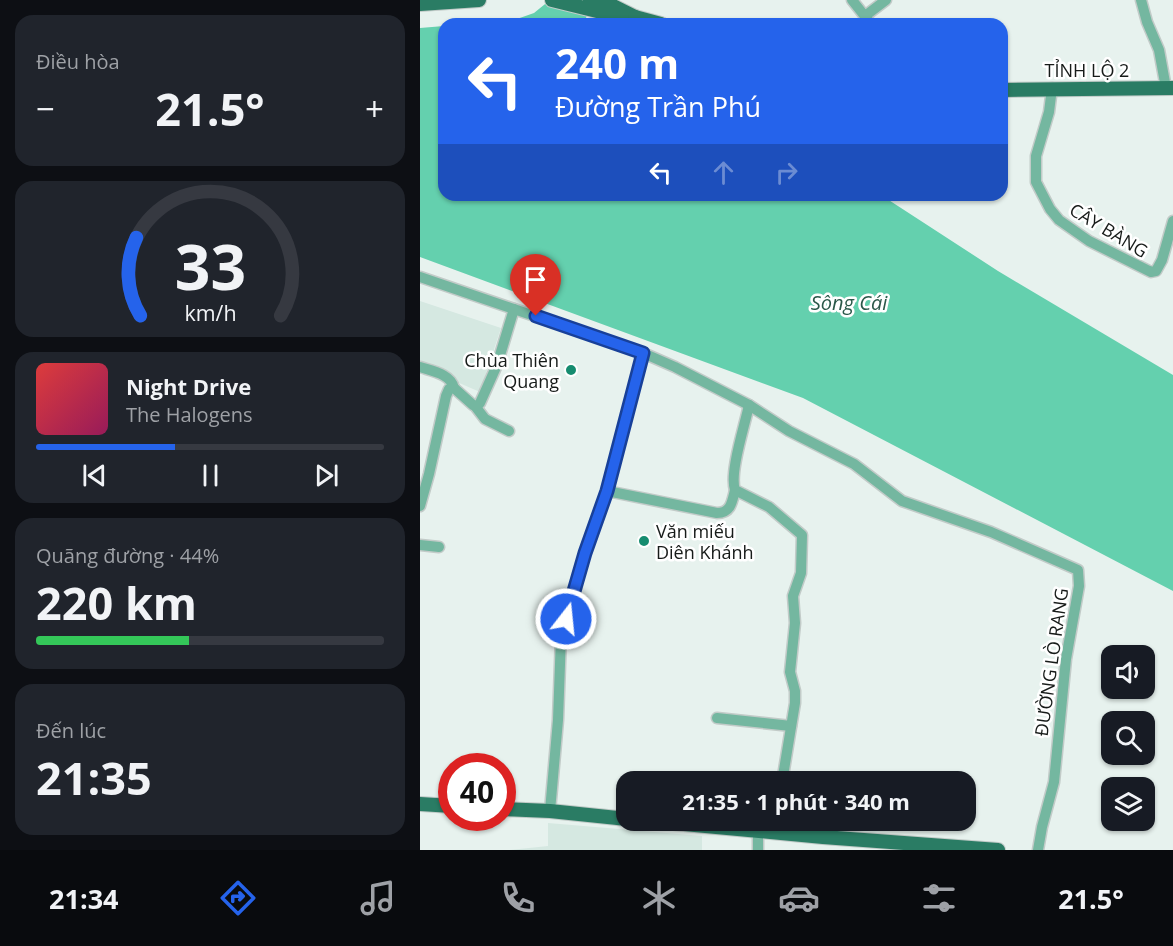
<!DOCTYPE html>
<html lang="vi">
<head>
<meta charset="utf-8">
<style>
  body { margin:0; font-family:"Open Sans",sans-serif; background:#20242c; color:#f1f3f6; height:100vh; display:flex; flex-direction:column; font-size:22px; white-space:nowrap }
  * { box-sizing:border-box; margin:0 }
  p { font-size:20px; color:#9ea1a6 }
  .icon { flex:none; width:33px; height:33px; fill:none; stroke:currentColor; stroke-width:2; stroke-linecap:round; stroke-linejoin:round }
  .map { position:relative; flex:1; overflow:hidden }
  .drawer { display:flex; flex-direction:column; gap:15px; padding:15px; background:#0d0f14; width:420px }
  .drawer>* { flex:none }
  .top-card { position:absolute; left:18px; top:18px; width:570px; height:183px; border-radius:18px; box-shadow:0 2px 4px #0004; background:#2563eb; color:#fff; overflow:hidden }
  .buttons { position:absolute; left:681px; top:645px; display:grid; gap:12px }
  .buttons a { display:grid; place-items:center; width:54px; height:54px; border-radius:12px; background:#171b24; box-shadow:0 2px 4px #0004; font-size:30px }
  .speed { position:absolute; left:18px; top:753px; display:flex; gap:12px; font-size:30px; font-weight:700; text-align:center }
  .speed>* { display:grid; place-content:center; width:78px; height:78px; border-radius:50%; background:#171b24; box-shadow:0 2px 4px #0004; line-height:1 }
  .speed .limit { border:9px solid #d22; background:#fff; color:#111 }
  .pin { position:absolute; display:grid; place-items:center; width:51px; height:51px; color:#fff; margin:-62px -26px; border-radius:50% 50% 50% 0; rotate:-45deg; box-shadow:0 0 6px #0007 }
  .pin .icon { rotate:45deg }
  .me { position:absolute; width:66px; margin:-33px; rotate:16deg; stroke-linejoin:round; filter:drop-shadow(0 0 4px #0008) }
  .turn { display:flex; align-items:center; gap:21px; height:126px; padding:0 18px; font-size:27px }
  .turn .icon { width:78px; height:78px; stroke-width:2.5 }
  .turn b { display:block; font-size:42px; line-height:51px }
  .lanes { display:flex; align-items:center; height:57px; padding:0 18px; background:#0003; justify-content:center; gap:30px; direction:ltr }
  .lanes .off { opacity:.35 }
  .big { font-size:45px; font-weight:700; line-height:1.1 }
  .drawer .tile { flex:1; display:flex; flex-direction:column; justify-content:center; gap:9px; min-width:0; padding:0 21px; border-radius:18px; background:#20242c }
  .drawer .dial { align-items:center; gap:0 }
  .dial svg { height:156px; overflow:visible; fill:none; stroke:#363941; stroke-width:7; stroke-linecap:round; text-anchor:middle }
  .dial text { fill:#f1f3f6; stroke:none }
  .song { display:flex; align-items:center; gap:18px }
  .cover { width:72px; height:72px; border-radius:9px; background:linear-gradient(135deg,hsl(0 70% 55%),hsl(330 70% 35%)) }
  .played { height:6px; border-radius:3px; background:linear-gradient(90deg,#2563eb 40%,#363941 40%) }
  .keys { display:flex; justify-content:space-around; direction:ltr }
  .heat { display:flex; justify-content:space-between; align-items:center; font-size:33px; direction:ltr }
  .charge { height:9px; border-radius:4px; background:linear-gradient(90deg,#34c759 44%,#363941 0) }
  .trip { position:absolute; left:196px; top:771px; width:360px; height:60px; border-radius:18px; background:#171b24; box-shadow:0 2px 4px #0004; font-weight:700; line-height:60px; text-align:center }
  .dock { display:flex; height:96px; justify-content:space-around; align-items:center; background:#090b0e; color:#9ea1a6 }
  .dock .icon { width:42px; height:42px }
  .dock .on { color:#2563eb }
  .dock b { font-size:27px; color:#f1f3f6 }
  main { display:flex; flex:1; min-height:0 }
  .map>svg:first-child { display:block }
  .built { fill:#d5e8e1 }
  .water { fill:#64d0ae }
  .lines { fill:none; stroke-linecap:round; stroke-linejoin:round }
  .minor-casing { stroke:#c2cbc8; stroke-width:13 }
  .major-casing { stroke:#c2cbc8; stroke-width:16 }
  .minor { stroke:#74b7a0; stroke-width:10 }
  .major { stroke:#2a7c64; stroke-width:14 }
  .route-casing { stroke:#184099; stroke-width:15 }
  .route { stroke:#2563eb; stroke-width:10 }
  .poi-dot { fill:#168c6f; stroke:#fff; stroke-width:2 }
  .labels { text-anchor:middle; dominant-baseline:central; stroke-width:5; stroke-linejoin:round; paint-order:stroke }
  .street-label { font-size:18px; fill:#171b19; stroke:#fff }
  .poi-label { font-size:18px; fill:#171b19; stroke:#fff; text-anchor:end }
  .water-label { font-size:20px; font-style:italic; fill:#2a5849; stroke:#fff }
</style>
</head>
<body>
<main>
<section class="drawer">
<div class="tile"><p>Điều hòa</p>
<div class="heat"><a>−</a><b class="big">21.5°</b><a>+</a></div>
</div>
<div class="tile dial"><svg viewBox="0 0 100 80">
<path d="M14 69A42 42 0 1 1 86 69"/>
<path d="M14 69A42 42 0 0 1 12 29" stroke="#2563eb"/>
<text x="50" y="56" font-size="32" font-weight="700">33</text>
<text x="50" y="72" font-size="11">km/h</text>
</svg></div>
<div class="tile">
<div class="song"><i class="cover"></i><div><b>Night Drive</b><p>The Halogens</p></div></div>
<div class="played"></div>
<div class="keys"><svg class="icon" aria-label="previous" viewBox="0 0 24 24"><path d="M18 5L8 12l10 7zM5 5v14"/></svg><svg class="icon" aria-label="pause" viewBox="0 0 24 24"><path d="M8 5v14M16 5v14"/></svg><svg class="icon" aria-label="next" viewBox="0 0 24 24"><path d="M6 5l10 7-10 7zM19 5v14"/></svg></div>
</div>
<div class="tile"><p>Quãng đường · 44%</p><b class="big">220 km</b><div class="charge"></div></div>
<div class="tile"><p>Đến lúc</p><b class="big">21:35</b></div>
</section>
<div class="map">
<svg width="753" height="850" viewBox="0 0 753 850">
  <rect width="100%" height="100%" fill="#e7f2ee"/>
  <!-- built -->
  <g class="built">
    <polygon points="0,301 81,328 60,392 0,366"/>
    <polygon points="128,823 282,836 282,850 90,850 128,846"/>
  </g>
  <!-- water -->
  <g class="water">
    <polygon points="130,0 172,0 164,24 47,24 94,20 114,13"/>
    <polygon points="24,26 24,195 461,195 578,271 753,375 753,591 383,398 0,257 0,28"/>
  </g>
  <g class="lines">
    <defs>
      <g id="minor">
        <polyline points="432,0 451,24"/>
        <polyline points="721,0 727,22 739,50 746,88"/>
        <polyline points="445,16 466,0"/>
        <polyline points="632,88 629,112 616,156 616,182 630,209 639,220 669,241 731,272 736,271 742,260 753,221"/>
        <polyline points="0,277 223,353 255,367 329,405 369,431 434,464 482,501 571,532 658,570 659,586 646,659 634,782 622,827 618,850"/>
        <path d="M0,367c12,4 31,7 34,21"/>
        <path d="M329,405c-4,20 -20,68 -14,85l34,17 33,28 -1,38 -8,23 2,27 -5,49 5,19v12l-13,79"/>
        <polyline points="55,406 65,419 89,431"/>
        <path d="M187,491l110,22c14,0 15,-11 18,-23"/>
        <polyline points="0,506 9,474 26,396 29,389 34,388 53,405 57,406 60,403 77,365 94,309"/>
        <polyline points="0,545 19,547"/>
        <polyline points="297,718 371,726"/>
        <polyline points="130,811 138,720 141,636 165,553 187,491 223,353"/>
        <polyline points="338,850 338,832"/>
      </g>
      <g id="major">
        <polyline points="132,0 189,14 215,17 191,5 170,0"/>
        <polyline points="0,4 59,0"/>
        <polyline points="215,17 241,24"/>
        <polyline points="582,90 753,88"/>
        <polyline points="0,804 32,806"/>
        <polyline points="82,809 130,811 207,819"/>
        <polyline points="221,820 403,837 578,850"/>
      </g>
    </defs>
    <!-- minor casing -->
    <use href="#minor" class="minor-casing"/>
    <!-- major casing -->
    <use href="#major" class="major-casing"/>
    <!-- minor -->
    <use href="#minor" class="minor"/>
    <!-- major -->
    <use href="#major" class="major"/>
  </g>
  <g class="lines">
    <defs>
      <polyline id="route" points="116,316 223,353 187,491 165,553 146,619"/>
    </defs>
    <!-- route casing -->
    <use href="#route" class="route-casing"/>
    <!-- route -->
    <use href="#route" class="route"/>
  </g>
  <!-- markers -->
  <g class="poi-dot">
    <circle cx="151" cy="370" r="6"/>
    <circle cx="224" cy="541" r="6"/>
  </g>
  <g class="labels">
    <!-- street labels -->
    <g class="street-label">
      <text x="667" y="70">TỈNH LỘ 2</text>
      <text transform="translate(689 230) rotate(31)">CÂY BÀNG</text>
      <text transform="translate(631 662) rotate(-82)">ĐƯỜNG LÒ RANG</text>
    </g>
    <!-- poi labels -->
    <g class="poi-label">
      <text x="139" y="360">Chùa Thiên<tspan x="139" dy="21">Quang</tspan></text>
      <text x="236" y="531" text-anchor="start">Văn miếu<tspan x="236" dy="21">Diên Khánh</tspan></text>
    </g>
    <!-- water labels -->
    <g class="water-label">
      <text x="429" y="302">Sông Cái</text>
    </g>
  </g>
</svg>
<div class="buttons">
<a><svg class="icon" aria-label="sound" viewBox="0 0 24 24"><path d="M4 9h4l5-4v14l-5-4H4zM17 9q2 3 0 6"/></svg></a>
<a><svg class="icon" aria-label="search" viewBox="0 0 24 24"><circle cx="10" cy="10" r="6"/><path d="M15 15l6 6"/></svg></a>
<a><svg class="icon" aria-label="layers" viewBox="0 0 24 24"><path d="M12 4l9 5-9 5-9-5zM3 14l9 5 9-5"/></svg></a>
</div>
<div class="speed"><div class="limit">40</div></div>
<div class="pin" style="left:116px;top:316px;background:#d93025"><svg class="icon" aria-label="arrive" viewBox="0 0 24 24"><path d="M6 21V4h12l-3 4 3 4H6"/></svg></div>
<svg class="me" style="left:146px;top:619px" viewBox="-20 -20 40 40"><circle r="17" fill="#2563eb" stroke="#fff" stroke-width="3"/><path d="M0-11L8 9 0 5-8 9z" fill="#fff"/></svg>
<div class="trip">21:35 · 1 phút · 340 m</div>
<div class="top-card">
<div class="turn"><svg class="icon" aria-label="left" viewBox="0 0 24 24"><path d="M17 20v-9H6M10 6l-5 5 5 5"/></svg><div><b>240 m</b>Đường Trần Phú</div></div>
<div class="lanes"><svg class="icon" aria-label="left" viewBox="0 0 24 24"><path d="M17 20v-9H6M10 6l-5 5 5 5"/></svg><svg class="icon off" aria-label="ahead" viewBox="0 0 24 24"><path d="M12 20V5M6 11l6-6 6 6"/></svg><svg class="icon off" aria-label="right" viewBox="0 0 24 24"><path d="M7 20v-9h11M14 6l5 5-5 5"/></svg></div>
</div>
</div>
</main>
<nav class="dock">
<b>21:34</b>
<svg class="icon on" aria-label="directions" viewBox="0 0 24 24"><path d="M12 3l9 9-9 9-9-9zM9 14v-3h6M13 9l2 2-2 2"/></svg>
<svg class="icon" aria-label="music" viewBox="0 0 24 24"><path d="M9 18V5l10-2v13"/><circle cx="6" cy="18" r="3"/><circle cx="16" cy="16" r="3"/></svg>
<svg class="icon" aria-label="phone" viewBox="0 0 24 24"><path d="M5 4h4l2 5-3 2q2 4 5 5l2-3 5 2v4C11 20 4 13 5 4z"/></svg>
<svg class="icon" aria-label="climate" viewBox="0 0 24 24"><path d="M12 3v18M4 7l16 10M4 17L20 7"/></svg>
<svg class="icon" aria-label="car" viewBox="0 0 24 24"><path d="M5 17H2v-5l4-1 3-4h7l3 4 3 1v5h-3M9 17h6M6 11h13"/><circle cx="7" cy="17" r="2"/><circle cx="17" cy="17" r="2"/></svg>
<svg class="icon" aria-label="filters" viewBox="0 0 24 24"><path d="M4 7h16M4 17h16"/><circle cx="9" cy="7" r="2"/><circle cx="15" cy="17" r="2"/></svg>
<b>21.5°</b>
</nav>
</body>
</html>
